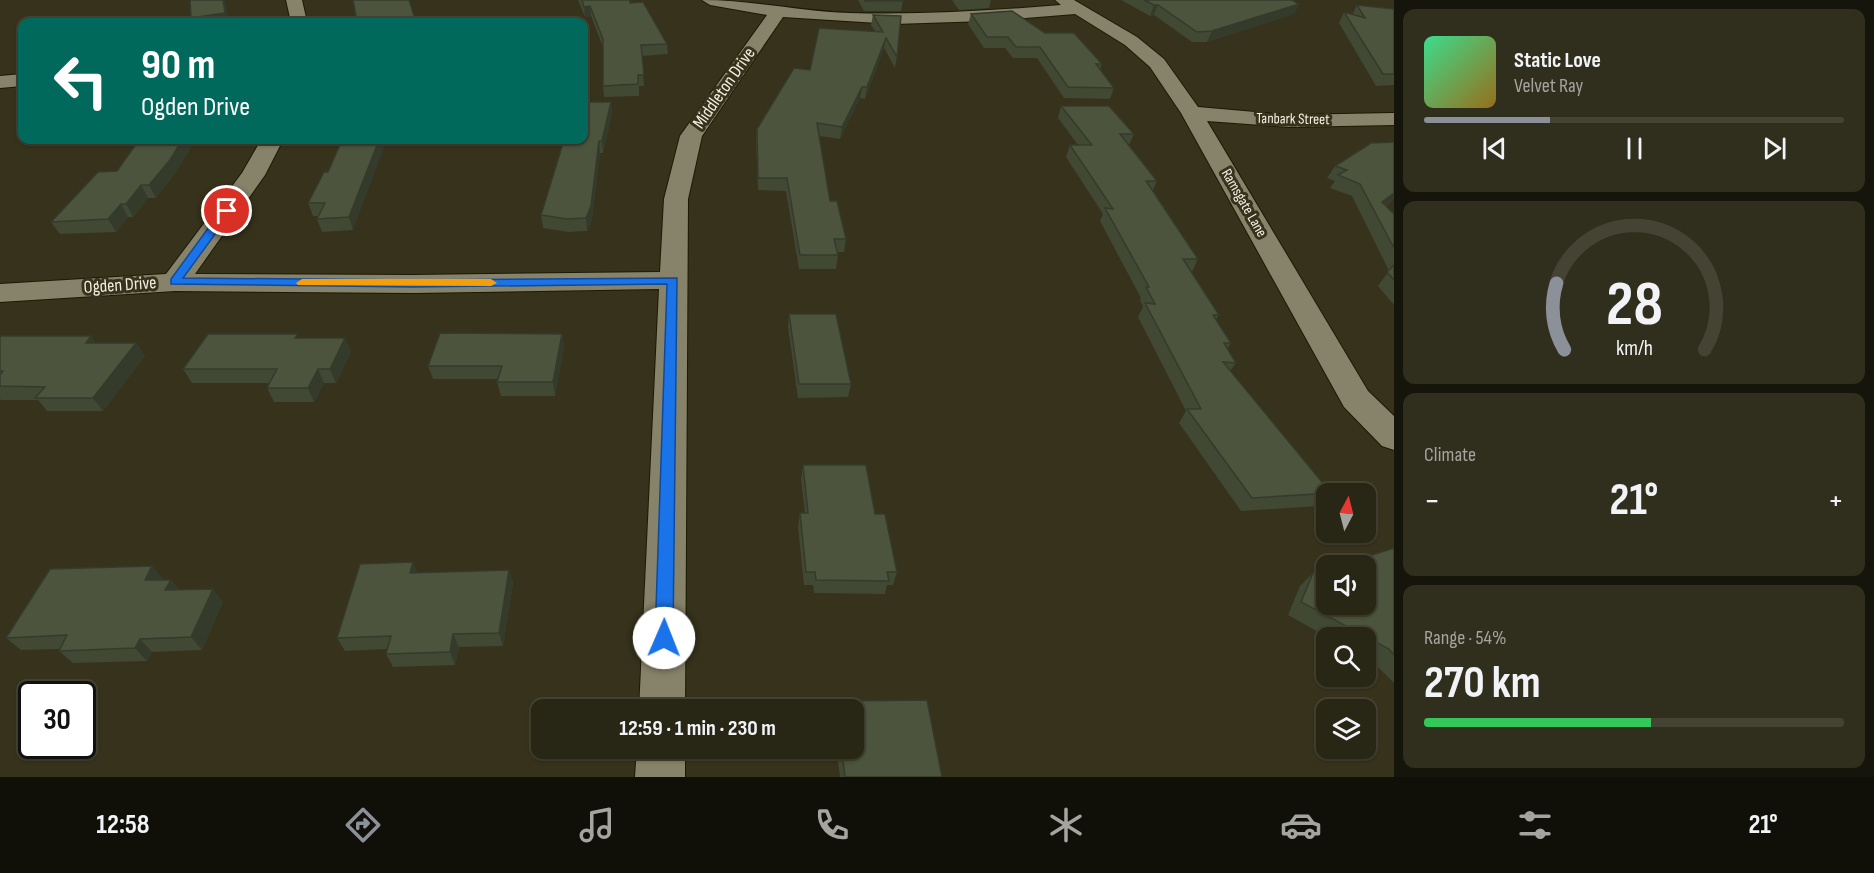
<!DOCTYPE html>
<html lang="en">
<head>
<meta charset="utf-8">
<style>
  body { margin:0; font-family:"Sofia Sans Condensed",sans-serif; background:#302e1d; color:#f1f3f6; height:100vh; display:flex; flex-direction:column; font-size:22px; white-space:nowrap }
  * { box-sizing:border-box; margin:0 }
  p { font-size:20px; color:#a5a5a0 }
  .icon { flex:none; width:33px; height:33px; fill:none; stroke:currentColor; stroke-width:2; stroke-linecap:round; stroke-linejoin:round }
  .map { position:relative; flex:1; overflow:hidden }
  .panel { display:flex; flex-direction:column; gap:9px; padding:9px; background:#16150b; width:480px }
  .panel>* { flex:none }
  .hud { position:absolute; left:18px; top:18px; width:570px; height:126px; border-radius:12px; box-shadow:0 2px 4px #0004,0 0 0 2px #444334; background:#00695c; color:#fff; overflow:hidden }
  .needle { width:39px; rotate:7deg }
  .controls { position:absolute; left:1316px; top:483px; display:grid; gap:12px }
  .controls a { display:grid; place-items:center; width:60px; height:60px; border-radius:12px; background:#282614; box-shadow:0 2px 4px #0004,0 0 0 2px #444334; font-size:30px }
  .speed { position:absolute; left:18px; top:681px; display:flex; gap:12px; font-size:30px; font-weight:700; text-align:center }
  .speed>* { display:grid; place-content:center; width:78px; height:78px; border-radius:50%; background:#282614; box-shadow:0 2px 4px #0004,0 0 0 2px #444334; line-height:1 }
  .speed .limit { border:3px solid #111; border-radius:9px; background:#fff; color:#111 }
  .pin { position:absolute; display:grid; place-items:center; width:51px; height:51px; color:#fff; margin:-26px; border:3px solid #fff; border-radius:50%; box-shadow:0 2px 6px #0007 }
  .me { position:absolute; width:66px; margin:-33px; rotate:1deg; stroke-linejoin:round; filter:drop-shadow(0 0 4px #0008) }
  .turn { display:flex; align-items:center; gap:21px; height:126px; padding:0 24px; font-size:27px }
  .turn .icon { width:78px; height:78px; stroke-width:2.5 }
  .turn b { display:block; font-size:42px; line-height:51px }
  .big { font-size:45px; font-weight:700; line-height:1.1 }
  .panel .card { flex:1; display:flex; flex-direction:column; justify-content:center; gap:9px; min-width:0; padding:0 21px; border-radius:12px; background:#302e1d }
  .panel .dial { align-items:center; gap:0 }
  .dial svg { height:156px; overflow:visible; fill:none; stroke:#444334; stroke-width:7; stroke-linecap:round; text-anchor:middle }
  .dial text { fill:#f1f3f6; stroke:none }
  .song { display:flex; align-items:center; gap:18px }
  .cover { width:72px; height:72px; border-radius:9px; background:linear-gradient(135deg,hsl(150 70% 55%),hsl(40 70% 35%)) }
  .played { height:6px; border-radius:3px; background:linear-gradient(90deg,#8c9099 30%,#444334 30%) }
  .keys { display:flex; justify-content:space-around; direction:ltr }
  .heat { display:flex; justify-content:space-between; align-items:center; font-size:33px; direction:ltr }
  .charge { height:9px; border-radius:4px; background:linear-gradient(90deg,#34c759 54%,#444334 0) }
  .trip { position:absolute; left:531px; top:699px; width:333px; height:60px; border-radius:12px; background:#282614; box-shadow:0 2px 4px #0004,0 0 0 2px #444334; font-weight:700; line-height:60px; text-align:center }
  .tab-bar { display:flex; height:96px; justify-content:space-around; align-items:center; background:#100f08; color:#a5a5a0 }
  .tab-bar .icon { width:42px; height:42px }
  .tab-bar .selected { color:#8c9099 }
  .tab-bar b { font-size:27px; color:#f1f3f6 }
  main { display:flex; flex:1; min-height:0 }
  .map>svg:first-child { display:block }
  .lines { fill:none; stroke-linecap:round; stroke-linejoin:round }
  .street-casing { stroke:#1d1a04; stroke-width:2 }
  .street { fill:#87836a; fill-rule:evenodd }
  .wall { fill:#414834 }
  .shaded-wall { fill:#353b2b }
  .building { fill:#4c543d; stroke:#353b2b; stroke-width:1.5 }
  .route { fill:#1a73e8; stroke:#114b97; stroke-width:1.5 }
  .slow { fill:#f59e0b }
  .labels { text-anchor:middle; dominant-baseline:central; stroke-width:6; stroke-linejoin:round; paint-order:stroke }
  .far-street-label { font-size:15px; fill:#f2f0e2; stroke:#36321b }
  .street-label { font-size:18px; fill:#f2f0e2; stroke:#36321b }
</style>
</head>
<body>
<main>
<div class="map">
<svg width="1394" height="777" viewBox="0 0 1394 777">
  <rect width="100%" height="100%" fill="#36321b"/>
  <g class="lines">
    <defs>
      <g id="street">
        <polygon points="286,0 302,0 307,22 291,22"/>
        <path d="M702,0c49,0 97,11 147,13 70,2 141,-2 212,-8l-6,-5h19l63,37 27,22 34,48 91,8 105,-2v12l-105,2 -82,-6 161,270 26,25v34l-12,-4 -38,-39 -163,-294 -31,-46 -25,-22 -50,-31 -89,7 -92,3 -111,-7 -81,119 -14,63 -3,511h-46l20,-421 -246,4 -238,-2 -175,11v-18l166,-10 76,-101 19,-33h22l-18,35 -70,99 218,1 247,-3 4,-73 16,-63 87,-121 -57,-10z"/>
        <polygon points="22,74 22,86 0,88 0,76"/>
        <polygon points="637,748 685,748 685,777 635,777"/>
      </g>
    </defs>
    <!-- street casing -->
    <use href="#street" class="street-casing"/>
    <!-- street -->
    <use href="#street" class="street"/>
  </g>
  <!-- wall -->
  <g class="wall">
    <polygon points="578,0 630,0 630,3 667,44 668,54 642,56 644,86 639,86 639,96 604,97 603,86 603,47 591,16 585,17"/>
    <polygon points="858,0 903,0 901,11 864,11"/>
    <polygon points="952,0 991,0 989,8 959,10"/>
    <polygon points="1121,0 1292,0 1299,4 1294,14 1207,42 1192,42 1154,15 1150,16"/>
    <polygon points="1357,5 1394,9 1394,85 1376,86 1339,23 1344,12 1352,15"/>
    <polygon points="971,14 1045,33 1102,64 1100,70 1114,88 1110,99 1064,98 1037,58 1013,58 1005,48 984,48 968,24"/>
    <polygon points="873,15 897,57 895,68 884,48 865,99 860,98 840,139 819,136 830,201 846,239 844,252 837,252 838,255 836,269 799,269 786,191 758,190 756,141 757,129 810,70 875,31 871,25"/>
    <polygon points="611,102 612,114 603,153 600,153 592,219 587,231 568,232 543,228 541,215"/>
    <polygon points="1061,106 1134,134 1129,145 1157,181 1153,190 1198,259 1192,272 1219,315 1216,320 1231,343 1227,349 1236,363 1230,371 1331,493 1326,494 1326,499 1319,506 1241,511 1179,423 1186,411 1138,317 1143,307 1140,300 1141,298 1100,221 1103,214 1066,157 1070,145 1078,145 1058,118"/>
    <polygon points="139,140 195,140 176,172 156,198 148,198 133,217 128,217 116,232 60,234 51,222 117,171"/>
    <polygon points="342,140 353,230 322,232 317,219 318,216 313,216 308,203 328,172"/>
    <polygon points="1394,142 1394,199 1386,206 1394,214 1394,305 1378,286 1389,271 1352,196 1330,188 1335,181 1327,178 1335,166"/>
    <polygon points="789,314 851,384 848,397 798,398 788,327"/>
    <polygon points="562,334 564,347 555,396 501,396 497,382 498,379 433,379 428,366"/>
    <polygon points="0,336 91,336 96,343 136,343 145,356 103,411 47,411 38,400 1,400 0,399"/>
    <polygon points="299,338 345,338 351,352 336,383 324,383 314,402 274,402 267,388 270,383 192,383 183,369"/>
    <polygon points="803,465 875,514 897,572 893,585 887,585 885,594 814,593 813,585 804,585 798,527 800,513 805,513 801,479"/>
    <polygon points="1394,548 1394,683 1373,662 1365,657 1365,638 1329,638 1288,615 1300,586 1313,573"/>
    <polygon points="413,562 417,573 509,570 513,583 503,646 459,647 455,665 393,667 386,654 388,649 345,651 337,638"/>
    <polygon points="152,566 163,579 171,580 179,589 223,602 202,650 152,652 147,661 73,663 59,651 60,649 21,650 6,638"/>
    <polygon points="844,701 942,777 840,777 838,762 842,751 845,751 845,748 854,748 854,710 841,710"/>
  </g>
  <!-- shaded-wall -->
  <g class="shaded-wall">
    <polygon points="223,0 225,0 229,22 193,22 191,18"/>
    <polygon points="1299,4 1294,14 1207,42 1212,31"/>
    <polygon points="1154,5 1158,5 1154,15 1150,16"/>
    <polygon points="590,6 591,16 585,17 584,7"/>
    <polygon points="886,38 884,48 865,99 867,87"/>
    <polygon points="862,87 860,98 840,139 842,127"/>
    <polygon points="611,102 612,114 603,153 602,141"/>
    <polygon points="182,140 195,140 176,172 156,198 149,185"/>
    <polygon points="379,140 387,140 353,230 349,217"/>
    <polygon points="599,141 600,153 592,219 587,231 586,218"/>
    <polygon points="141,185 148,198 133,217 126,204"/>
    <polygon points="1394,193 1394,199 1375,213 1382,202"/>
    <polygon points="121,204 128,217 116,232 108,219"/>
    <polygon points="562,334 564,347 555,396 553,382"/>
    <polygon points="91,336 101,350 86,343"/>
    <polygon points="345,338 351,352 336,383 330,369"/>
    <polygon points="136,343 145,356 103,411 93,398"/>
    <polygon points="318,369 324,383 314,402 308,388"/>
    <polygon points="413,562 419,576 410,573"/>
    <polygon points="152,566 163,579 145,580"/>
    <polygon points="509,570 513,583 503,646 499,633"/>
    <polygon points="171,580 182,593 165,590"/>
    <polygon points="213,589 223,602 202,650 191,637"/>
    <polygon points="453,634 459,647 455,665 450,652"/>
    <polygon points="140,639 152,652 147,661 135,648"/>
  </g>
  <!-- building -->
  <g class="building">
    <polygon points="190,0 223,0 225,13 191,18"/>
    <polygon points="353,0 409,0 416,22 357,22"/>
    <polygon points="582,0 630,0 630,3 643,2 667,44 641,45 644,75 638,75 638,84 603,86 603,39 590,6 584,7"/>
    <rect x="865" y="0" width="38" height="1"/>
    <polygon points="1144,0 1292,0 1299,4 1212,31 1197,32 1158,5 1154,5"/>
    <polygon points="1357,5 1394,9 1394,74 1383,74 1344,12 1365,18"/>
    <polygon points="1012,11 1045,33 1074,33 1102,64 1096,64 1114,88 1068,87 1040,47 1016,47 1008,37 987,37 971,14"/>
    <polygon points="873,15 901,16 897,57 886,38 867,87 862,87 842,127 817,123 830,201 837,201 846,239 834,239 838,255 800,255 787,178 758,178 757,129 794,68 810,70 819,28 883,32"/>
    <polygon points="584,102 611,102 602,141 599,141 591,206 586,218 567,219 541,215 564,140 584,140"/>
    <polygon points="1061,106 1109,106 1134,134 1120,134 1157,181 1146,181 1198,259 1183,259 1219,315 1213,315 1231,343 1224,343 1236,363 1223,362 1331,493 1252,498 1187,409 1201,409 1145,303 1155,304 1146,287 1149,287 1105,208 1113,209 1070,145 1092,145"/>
    <polygon points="139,140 182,140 170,160 149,185 141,185 126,204 121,204 108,219 51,222 98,172 117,171"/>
    <polygon points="342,140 379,140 349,217 317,219 325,203 308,203 324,172 328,172"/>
    <polygon points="1394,142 1394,193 1382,202 1394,214 1394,248 1360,184 1338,175 1347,170 1335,166 1371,143"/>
    <polygon points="1394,265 1394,280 1387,272"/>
    <polygon points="789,314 836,314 851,384 799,384"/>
    <polygon points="440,333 562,334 553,382 497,382 502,366 428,366"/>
    <polygon points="208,334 298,334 295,338 345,338 330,369 318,369 308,388 267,388 277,369 183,369"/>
    <polygon points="0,336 91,336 86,343 136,343 93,398 35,398 45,387 0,386 0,375 3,371 0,371"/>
    <polygon points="803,465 866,465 875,514 885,514 897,572 887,572 889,581 816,580 815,572 806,572 800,513 808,513"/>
    <polygon points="1394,548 1394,655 1389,649 1301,602 1313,573 1326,569 1326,604 1365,604 1365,566 1338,566"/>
    <polygon points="413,562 410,573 509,570 499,633 453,634 450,652 386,654 391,636 337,638 360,564"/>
    <polygon points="152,566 145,580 171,580 165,590 213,589 191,637 140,639 135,648 59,651 67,635 6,638 50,569"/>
    <polygon points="927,700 942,777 845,777 842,751 850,751 850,748 854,748 854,710 845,710 844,701"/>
  </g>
  <!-- route -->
  <polygon class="route" points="227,207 232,211 183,278 413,280 677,278 673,638 670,644 664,646 657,644 655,638 667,284 413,287 171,284 171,279 223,208"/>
  <!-- slow -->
  <polygon class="slow" points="302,279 491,279 497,283 491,286 298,285 296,283"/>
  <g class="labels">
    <!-- far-street labels -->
    <g class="far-street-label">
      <text transform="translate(1293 119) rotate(1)">Tanbark Street</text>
      <text transform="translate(1244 203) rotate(60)">Ramsgate Lane</text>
    </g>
    <!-- street labels -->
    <g class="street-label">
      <text transform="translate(724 88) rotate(-55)">Middleton Drive</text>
      <text transform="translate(120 285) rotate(-4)">Ogden Drive</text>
    </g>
  </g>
</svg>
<div class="controls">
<a><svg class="needle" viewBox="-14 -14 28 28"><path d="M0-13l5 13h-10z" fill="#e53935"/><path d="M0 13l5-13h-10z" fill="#a5a5a0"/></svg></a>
<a><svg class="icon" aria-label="sound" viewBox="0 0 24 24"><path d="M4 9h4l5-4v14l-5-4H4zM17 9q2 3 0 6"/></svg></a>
<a><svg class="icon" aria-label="search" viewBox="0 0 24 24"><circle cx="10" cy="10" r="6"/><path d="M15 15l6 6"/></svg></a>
<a><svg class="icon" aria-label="layers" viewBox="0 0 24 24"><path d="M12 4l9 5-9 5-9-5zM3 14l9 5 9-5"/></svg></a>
</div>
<div class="speed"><div class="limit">30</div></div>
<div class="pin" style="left:227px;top:211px;background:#d93025"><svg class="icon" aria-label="arrive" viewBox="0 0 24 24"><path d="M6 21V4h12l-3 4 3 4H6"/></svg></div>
<svg class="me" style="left:664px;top:638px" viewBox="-20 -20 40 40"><circle r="19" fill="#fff"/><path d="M0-13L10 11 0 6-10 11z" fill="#1a73e8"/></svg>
<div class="trip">12:59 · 1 min · 230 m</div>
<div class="hud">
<div class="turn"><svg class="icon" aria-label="left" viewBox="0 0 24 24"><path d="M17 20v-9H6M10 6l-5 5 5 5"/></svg><div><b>90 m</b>Ogden Drive</div></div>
</div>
</div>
<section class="panel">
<div class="card">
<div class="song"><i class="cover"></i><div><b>Static Love</b><p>Velvet Ray</p></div></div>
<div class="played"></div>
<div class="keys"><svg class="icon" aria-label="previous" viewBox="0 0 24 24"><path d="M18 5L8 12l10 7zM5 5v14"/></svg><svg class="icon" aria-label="pause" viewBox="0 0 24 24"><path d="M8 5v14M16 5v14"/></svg><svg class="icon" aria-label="next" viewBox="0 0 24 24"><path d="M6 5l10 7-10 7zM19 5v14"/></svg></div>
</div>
<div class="card dial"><svg viewBox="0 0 100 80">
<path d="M14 69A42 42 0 1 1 86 69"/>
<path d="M14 69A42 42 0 0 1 10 35" stroke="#8c9099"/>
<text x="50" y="56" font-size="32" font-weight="700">28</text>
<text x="50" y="72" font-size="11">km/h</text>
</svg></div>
<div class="card"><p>Climate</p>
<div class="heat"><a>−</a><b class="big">21°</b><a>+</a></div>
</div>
<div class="card"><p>Range · 54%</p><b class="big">270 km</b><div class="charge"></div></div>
</section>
</main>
<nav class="tab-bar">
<b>12:58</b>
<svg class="icon selected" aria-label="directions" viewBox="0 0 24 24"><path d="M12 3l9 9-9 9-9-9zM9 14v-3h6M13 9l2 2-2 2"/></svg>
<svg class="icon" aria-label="music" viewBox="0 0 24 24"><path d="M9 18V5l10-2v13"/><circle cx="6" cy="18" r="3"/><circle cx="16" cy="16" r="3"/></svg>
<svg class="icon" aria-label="phone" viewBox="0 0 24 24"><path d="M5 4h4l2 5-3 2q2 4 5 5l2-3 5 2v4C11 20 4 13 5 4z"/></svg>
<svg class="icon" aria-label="climate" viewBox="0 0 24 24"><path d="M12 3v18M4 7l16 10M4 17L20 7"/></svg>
<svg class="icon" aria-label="car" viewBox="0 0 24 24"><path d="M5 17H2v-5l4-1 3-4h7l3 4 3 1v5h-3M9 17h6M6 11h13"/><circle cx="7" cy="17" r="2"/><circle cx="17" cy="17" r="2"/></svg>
<svg class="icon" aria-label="filters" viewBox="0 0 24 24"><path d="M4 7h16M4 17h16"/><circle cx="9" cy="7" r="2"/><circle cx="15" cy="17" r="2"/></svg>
<b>21°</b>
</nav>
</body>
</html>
